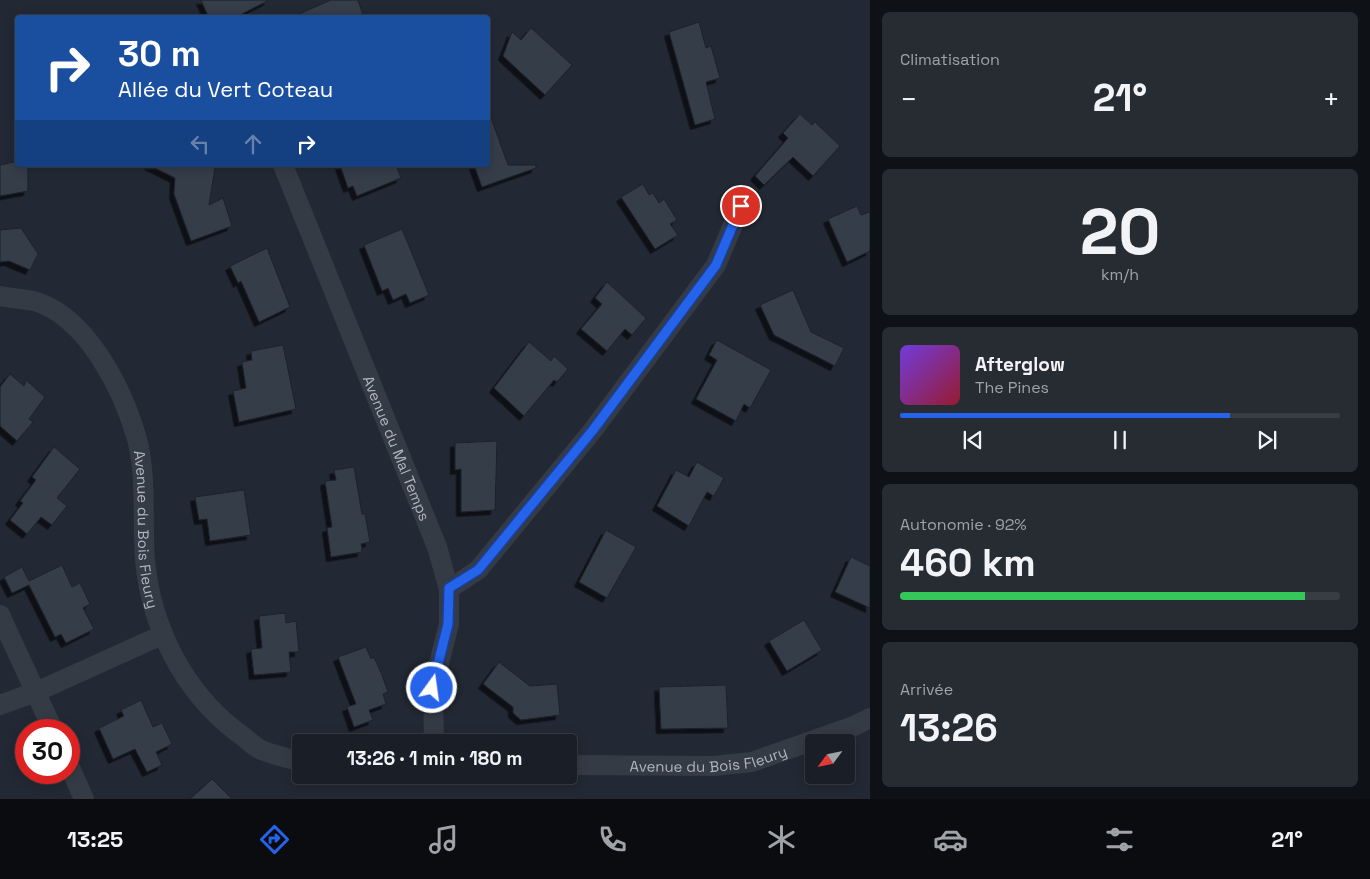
<!DOCTYPE html>
<html lang="fr">
<head>
<meta charset="utf-8">
<style>
  body { margin:0; font-family:"Space Grotesk",sans-serif; background:#272c33; color:#f1f3f6; height:100vh; display:flex; flex-direction:column; font-size:19px; white-space:nowrap }
  * { box-sizing:border-box; margin:0 }
  p { font-size:16px; color:#9fa2a7 }
  .icon { flex:none; width:28px; height:28px; fill:none; stroke:currentColor; stroke-width:2; stroke-linecap:round; stroke-linejoin:round }
  .map { position:relative; flex:1; overflow:hidden }
  .panel { display:flex; flex-direction:column; gap:12px; padding:12px; background:#0e1115; width:500px }
  .panel>* { flex:none }
  .top-card { position:absolute; left:15px; top:15px; width:475px; height:152px; border-radius:5px; box-shadow:0 2px 12px #0003,0 0 0 1px #383d44; background:#1a4fa0; color:#fff; overflow:hidden }
  .needle { width:32px; rotate:237deg }
  .buttons { position:absolute; left:805px; top:734px; display:grid; gap:10px }
  .buttons a { display:grid; place-items:center; width:50px; height:50px; border-radius:5px; background:#1a1f27; box-shadow:0 2px 12px #0003,0 0 0 1px #383d44; font-size:25px }
  .speed { position:absolute; left:15px; top:719px; display:flex; gap:10px; font-size:25px; font-weight:700; text-align:center }
  .speed>* { display:grid; place-content:center; width:65px; height:65px; border-radius:50%; background:#1a1f27; box-shadow:0 2px 12px #0003,0 0 0 1px #383d44; line-height:1 }
  .speed .limit { border:8px solid #d22; background:#fff; color:#111 }
  .pin { position:absolute; display:grid; place-items:center; width:42px; height:42px; color:#fff; margin:-21px; border:2px solid #fff; border-radius:50%; box-shadow:0 1px 5px #0007 }
  .me { position:absolute; width:55px; margin:-28px; rotate:14deg; stroke-linejoin:round; filter:drop-shadow(0 0 4px #0008) }
  .turn { display:flex; align-items:center; gap:18px; height:105px; padding:0 20px; font-size:22px }
  .turn .icon { width:65px; height:65px; stroke-width:2.5 }
  .turn b { display:block; font-size:35px; line-height:42px }
  .lanes { display:flex; align-items:center; height:48px; padding:0 20px; background:#0003; justify-content:center; gap:25px; direction:ltr }
  .lanes .off { opacity:.35 }
  .big { font-size:38px; font-weight:600; line-height:1.1 }
  .panel .tile { flex:1; display:flex; flex-direction:column; justify-content:center; gap:8px; min-width:0; padding:0 18px; border-radius:8px; background:#272c33 }
  .panel .dial { align-items:center; gap:0 }
  .dial b { font-size:65px; line-height:1 }
  .song { display:flex; align-items:center; gap:15px }
  .cover { width:60px; height:60px; border-radius:8px; background:linear-gradient(135deg,hsl(260 70% 55%),hsl(350 70% 35%)) }
  .played { height:5px; border-radius:2px; background:linear-gradient(90deg,#2563eb 75%,#383d44 75%) }
  .keys { display:flex; justify-content:space-around; direction:ltr }
  .heat { display:flex; justify-content:space-between; align-items:center; font-size:28px; direction:ltr }
  .charge { height:8px; border-radius:4px; background:linear-gradient(90deg,#34c759 92%,#383d44 0) }
  .trip { position:absolute; left:292px; top:734px; width:285px; height:50px; border-radius:5px; background:#1a1f27; box-shadow:0 2px 12px #0003,0 0 0 1px #383d44; font-weight:600; line-height:50px; text-align:center }
  .dock { display:flex; height:80px; justify-content:space-around; align-items:center; background:#0a0c10; color:#9fa2a7 }
  .dock .icon { width:35px; height:35px }
  .dock .current { color:#2563eb }
  .dock b { font-size:22px; color:#f1f3f6 }
  main { display:flex; flex:1; min-height:0 }
  .map>svg:first-child { display:block }
  .building { fill:#353d4a; stroke:#1d222b; filter:url(#shadow) }
  .lines { fill:none; stroke-linecap:round; stroke-linejoin:round }
  .street { stroke:#353b45; stroke-width:20 }
  .route-casing { stroke:#184099; stroke-width:12 }
  .route { stroke:#2563eb; stroke-width:9 }
  .labels { text-anchor:middle; dominant-baseline:central; stroke-width:5; stroke-linejoin:round; paint-order:stroke }
  .street-label { font-size:15px; fill:#b0b6c1; stroke:#1b2029 }
</style>
</head>
<body>
<main>
<div class="map">
<svg width="870" height="799" viewBox="0 0 870 799">
  <defs>
    <filter id="shadow"><feDropShadow dx="-4.5" dy="4.5" stdDeviation="0" flood-color="#0009"/></filter>
  </defs>
  <rect width="100%" height="100%" fill="#222934"/>
  <!-- building -->
  <g class="building">
    <polygon points="201,0 269,0 234,18 209,18"/>
    <polygon points="331,0 358,0 364,18 290,18"/>
    <polygon points="699,22 706,48 711,46 720,78 706,82 715,119 695,125 669,32"/>
    <polygon points="531,28 572,65 545,95 503,56 512,32 521,40"/>
    <polygon points="800,114 812,125 815,122 840,146 813,176 793,157 764,185 755,176 788,138 783,133"/>
    <polygon points="490,115 508,165 536,165 536,168 482,187 474,165 488,165 488,116"/>
    <polygon points="18,161 18,165 28,165 28,191 0,196 0,165"/>
    <polygon points="149,165 198,165 215,168 209,205 223,198 232,226 191,241 174,194 175,178"/>
    <polygon points="340,165 396,165 401,178 357,196 353,186 348,188"/>
    <polygon points="643,184 649,195 653,193 659,203 664,199 677,220 670,224 678,235 655,249 621,197"/>
    <polygon points="857,206 861,215 870,212 870,251 847,262 828,219"/>
    <polygon points="21,228 38,254 30,270 9,261 0,262 0,230"/>
    <polygon points="402,229 429,295 410,303 406,294 393,300 388,288 382,291 364,245"/>
    <polygon points="267,248 290,307 259,322 241,281 238,283 230,266"/>
    <polygon points="607,282 646,318 632,335 625,329 607,351 581,329 602,304 595,298"/>
    <polygon points="793,290 811,332 844,348 835,366 774,335 760,305"/>
    <polygon points="717,340 771,370 750,408 744,404 736,421 696,399 717,360 709,355"/>
    <polygon points="529,342 551,361 554,356 568,369 557,382 554,380 524,416 494,388"/>
    <polygon points="283,345 296,409 239,422 233,391 246,388 242,362 252,360 251,351"/>
    <polygon points="10,374 24,386 26,380 45,397 29,419 33,422 17,441 0,426 0,387"/>
    <polygon points="497,441 495,510 461,512 461,469 455,470 455,443"/>
    <polygon points="54,447 80,469 57,498 67,506 52,525 41,517 27,534 10,520 23,503 20,501 36,480 32,477"/>
    <polygon points="697,462 724,478 714,496 707,492 689,526 657,506 676,470 689,477"/>
    <polygon points="354,467 362,514 365,514 370,542 361,544 362,552 331,557 327,528 332,527 325,481 336,480 334,470"/>
    <polygon points="244,490 251,535 210,541 207,519 199,520 195,497"/>
    <polygon points="606,530 636,547 607,598 579,582"/>
    <polygon points="851,557 870,566 870,608 835,592"/>
    <polygon points="62,565 72,587 80,583 90,604 83,608 94,629 66,643 61,634 55,637 29,585 12,593 4,577 22,567 29,581"/>
    <polygon points="285,613 286,623 296,621 299,652 289,652 291,672 254,675 251,649 262,648 259,616"/>
    <polygon points="804,620 822,650 787,671 769,641"/>
    <polygon points="366,647 371,659 374,657 382,675 388,692 383,694 386,704 369,710 373,720 354,727 347,707 356,704 338,657"/>
    <polygon points="499,662 530,686 557,684 560,715 521,720 513,713 513,707 483,684"/>
    <polygon points="726,685 728,728 661,729 659,687"/>
    <polygon points="141,700 153,727 162,723 172,744 156,752 162,765 147,772 135,749 113,759 99,728 124,716 121,710"/>
    <polygon points="212,779 232,799 190,799"/>
  </g>
  <g class="lines">
    <!-- street -->
    <g class="street">
      <path id="s1" d="M283,165l154,382 12,42v35l-16,63 1,55"/>
      <path id="s2" d="M0,296c11,2 23,3 34,5 53,15 89,89 103,138 10,38 5,81 8,121 6,66 38,131 92,172 8,5 16,14 24,18 13,5 27,8 40,12"/>
      <polyline points="449,589 478,570 593,430 716,265 741,206"/>
      <polyline points="0,615 53,730"/>
      <polyline points="0,705 36,692 162,635"/>
      <polyline points="69,765 84,799"/>
      <path id="s3" d="M569,765l144,1 39,-4 102,-36 16,-8"/>
    </g>
  </g>
  <g class="lines">
    <defs>
      <polyline id="route" points="432,688 448,624 449,588 478,570 593,430 716,265 741,206"/>
    </defs>
    <!-- route casing -->
    <use href="#route" class="route-casing"/>
    <!-- route -->
    <use href="#route" class="route"/>
  </g>
  <g class="labels">
    <!-- street labels -->
    <g class="street-label">
      <text stroke="none"><textPath href="#s1" startOffset="305">Avenue du Mal Temps</textPath></text>
      <text stroke="none"><textPath href="#s2" startOffset="304">Avenue du Bois Fleury</textPath></text>
      <text stroke="none"><textPath href="#s3" startOffset="140">Avenue du Bois Fleury</textPath></text>
    </g>
  </g>
</svg>
<div class="buttons">
<a><svg class="needle" viewBox="-14 -14 28 28"><path d="M0-13l5 13h-10z" fill="#e53935"/><path d="M0 13l5-13h-10z" fill="#9fa2a7"/></svg></a>
</div>
<div class="speed"><div class="limit">30</div></div>
<div class="pin" style="left:741px;top:206px;background:#d93025"><svg class="icon" aria-label="arrive" viewBox="0 0 24 24"><path d="M6 21V4h12l-3 4 3 4H6"/></svg></div>
<svg class="me" style="left:432px;top:688px" viewBox="-20 -20 40 40"><circle r="17" fill="#2563eb" stroke="#fff" stroke-width="3"/><path d="M0-11L8 9 0 5-8 9z" fill="#fff"/></svg>
<div class="trip">13:26 · 1 min · 180 m</div>
<div class="top-card">
<div class="turn"><svg class="icon" aria-label="right" viewBox="0 0 24 24"><path d="M7 20v-9h11M14 6l5 5-5 5"/></svg><div><b>30 m</b>Allée du Vert Coteau</div></div>
<div class="lanes"><svg class="icon off" aria-label="left" viewBox="0 0 24 24"><path d="M17 20v-9H6M10 6l-5 5 5 5"/></svg><svg class="icon off" aria-label="ahead" viewBox="0 0 24 24"><path d="M12 20V5M6 11l6-6 6 6"/></svg><svg class="icon" aria-label="right" viewBox="0 0 24 24"><path d="M7 20v-9h11M14 6l5 5-5 5"/></svg></div>
</div>
</div>
<section class="panel">
<div class="tile"><p>Climatisation</p>
<div class="heat"><a>−</a><b class="big">21°</b><a>+</a></div>
</div>
<div class="tile dial"><b>20</b><p>km/h</p></div>
<div class="tile">
<div class="song"><i class="cover"></i><div><b>Afterglow</b><p>The Pines</p></div></div>
<div class="played"></div>
<div class="keys"><svg class="icon" aria-label="previous" viewBox="0 0 24 24"><path d="M18 5L8 12l10 7zM5 5v14"/></svg><svg class="icon" aria-label="pause" viewBox="0 0 24 24"><path d="M8 5v14M16 5v14"/></svg><svg class="icon" aria-label="next" viewBox="0 0 24 24"><path d="M6 5l10 7-10 7zM19 5v14"/></svg></div>
</div>
<div class="tile"><p>Autonomie · 92%</p><b class="big">460 km</b><div class="charge"></div></div>
<div class="tile"><p>Arrivée</p><b class="big">13:26</b></div>
</section>
</main>
<nav class="dock">
<b>13:25</b>
<svg class="icon current" aria-label="directions" viewBox="0 0 24 24"><path d="M12 3l9 9-9 9-9-9zM9 14v-3h6M13 9l2 2-2 2"/></svg>
<svg class="icon" aria-label="music" viewBox="0 0 24 24"><path d="M9 18V5l10-2v13"/><circle cx="6" cy="18" r="3"/><circle cx="16" cy="16" r="3"/></svg>
<svg class="icon" aria-label="phone" viewBox="0 0 24 24"><path d="M5 4h4l2 5-3 2q2 4 5 5l2-3 5 2v4C11 20 4 13 5 4z"/></svg>
<svg class="icon" aria-label="climate" viewBox="0 0 24 24"><path d="M12 3v18M4 7l16 10M4 17L20 7"/></svg>
<svg class="icon" aria-label="car" viewBox="0 0 24 24"><path d="M5 17H2v-5l4-1 3-4h7l3 4 3 1v5h-3M9 17h6M6 11h13"/><circle cx="7" cy="17" r="2"/><circle cx="17" cy="17" r="2"/></svg>
<svg class="icon" aria-label="filters" viewBox="0 0 24 24"><path d="M4 7h16M4 17h16"/><circle cx="9" cy="7" r="2"/><circle cx="15" cy="17" r="2"/></svg>
<b>21°</b>
</nav>
</body>
</html>
